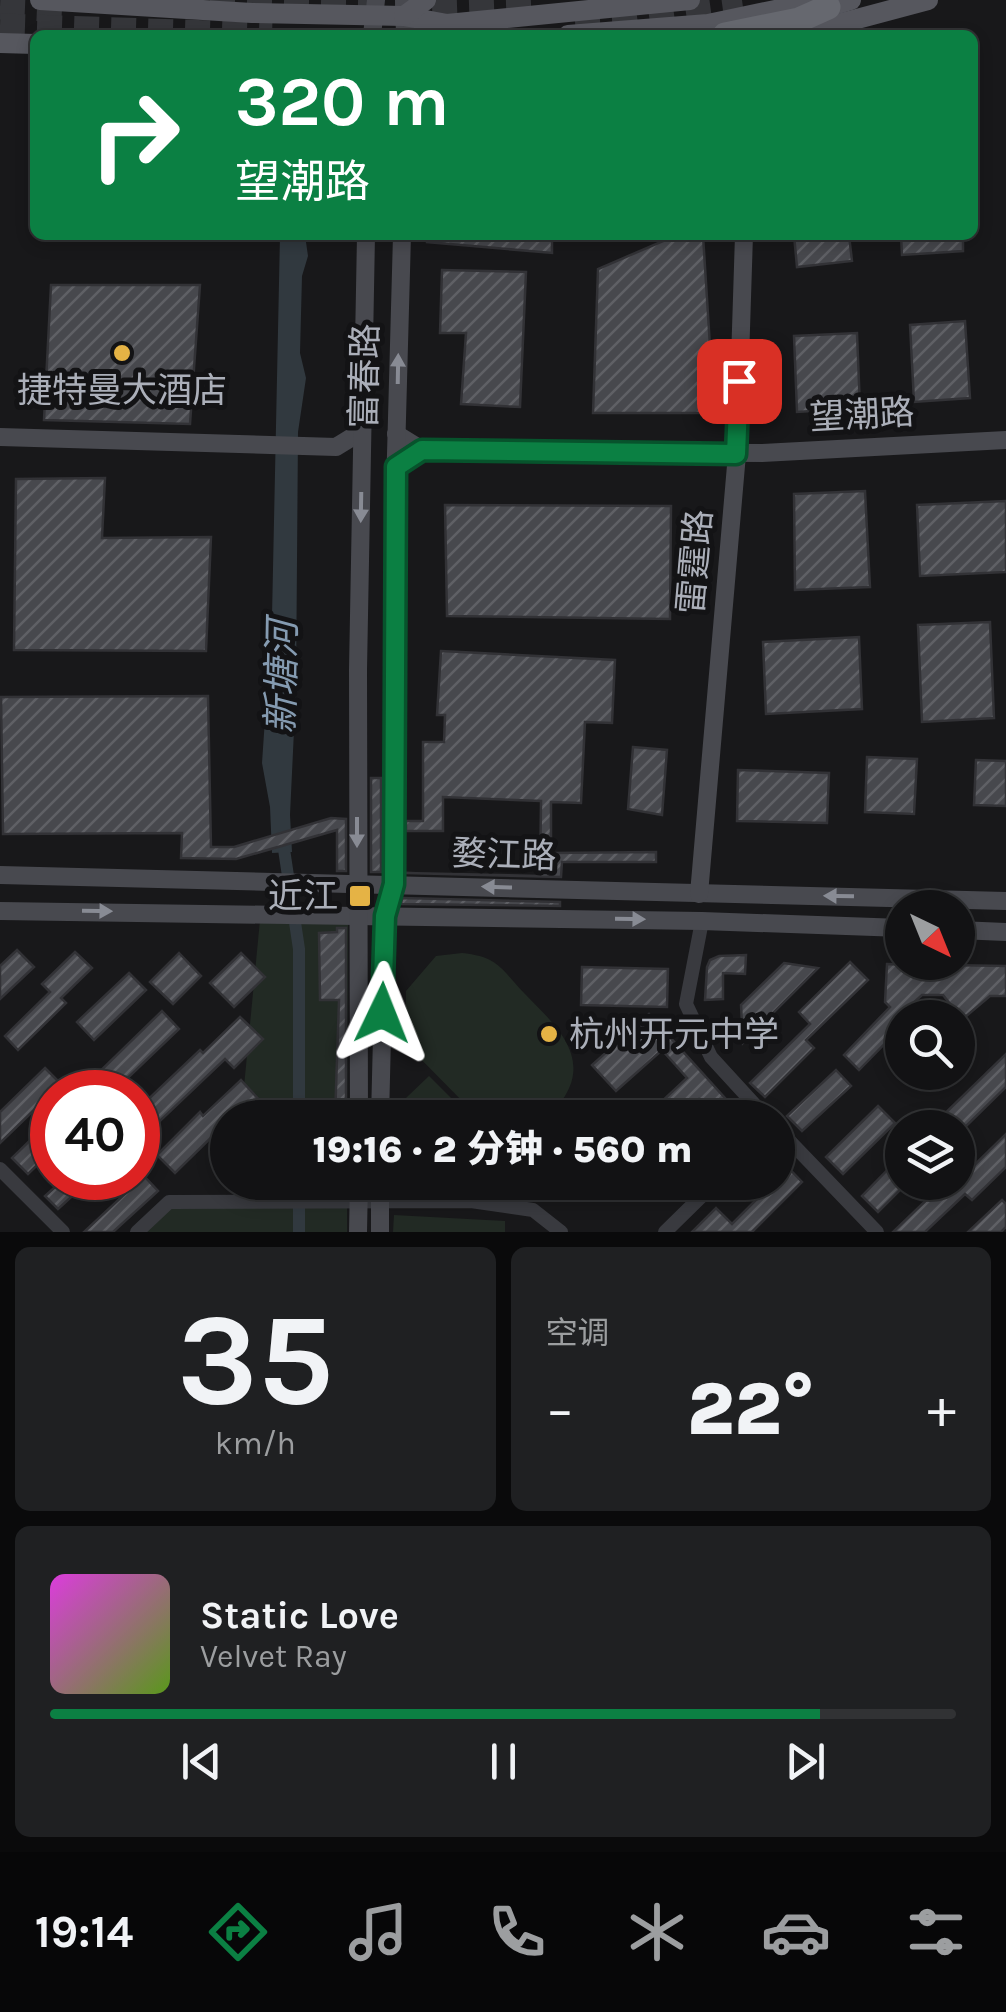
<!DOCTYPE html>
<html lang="zh">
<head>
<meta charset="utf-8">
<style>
  body { margin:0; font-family:Karla,"Noto Sans SC",sans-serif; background:#1f2022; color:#f1f3f6; height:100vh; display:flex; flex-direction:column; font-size:38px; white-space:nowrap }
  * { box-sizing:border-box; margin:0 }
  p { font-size:32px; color:#9c9ea0 }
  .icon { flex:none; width:55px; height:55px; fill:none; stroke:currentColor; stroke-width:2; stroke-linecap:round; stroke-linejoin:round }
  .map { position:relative; height:1232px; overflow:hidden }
  .panel { display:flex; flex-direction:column; gap:15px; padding:15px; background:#0a0a0b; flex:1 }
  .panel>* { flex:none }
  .hud { position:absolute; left:30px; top:30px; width:948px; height:210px; border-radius:15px; box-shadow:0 5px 15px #0003,0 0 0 2px #313234; background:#0b8043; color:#fff; overflow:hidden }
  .needle { width:65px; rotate:137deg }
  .buttons { position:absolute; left:885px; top:890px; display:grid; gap:20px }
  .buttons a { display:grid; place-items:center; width:90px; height:90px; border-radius:50%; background:#121214; box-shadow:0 5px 15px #0003,0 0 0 2px #313234; font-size:50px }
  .speed { position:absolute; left:30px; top:1070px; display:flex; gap:20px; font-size:50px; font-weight:700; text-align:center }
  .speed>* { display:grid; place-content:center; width:130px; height:130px; border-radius:50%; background:#121214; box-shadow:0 5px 15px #0003,0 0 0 2px #313234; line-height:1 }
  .speed .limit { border:15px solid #d22; background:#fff; color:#111 }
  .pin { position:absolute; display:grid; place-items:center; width:85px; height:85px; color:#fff; margin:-42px; border-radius:20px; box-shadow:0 5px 15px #0006 }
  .me { position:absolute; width:110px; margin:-55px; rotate:2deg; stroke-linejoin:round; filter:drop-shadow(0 0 8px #0008) }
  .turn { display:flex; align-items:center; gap:35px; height:210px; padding:0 40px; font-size:45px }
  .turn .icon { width:130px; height:130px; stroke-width:2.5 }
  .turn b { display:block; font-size:70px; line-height:85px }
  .big { font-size:75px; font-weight:800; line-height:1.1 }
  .panel .card { flex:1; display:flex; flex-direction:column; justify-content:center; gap:15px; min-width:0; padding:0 35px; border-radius:15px; background:#1f2022 }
  .panel .dial { align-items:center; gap:0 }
  .dial b { font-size:130px; line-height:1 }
  .song { display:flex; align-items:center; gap:30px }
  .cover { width:120px; height:120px; border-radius:15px; background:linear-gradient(135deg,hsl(300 70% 55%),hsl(90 70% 35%)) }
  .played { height:10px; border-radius:5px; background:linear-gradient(90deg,#0b8043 85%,#313234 85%) }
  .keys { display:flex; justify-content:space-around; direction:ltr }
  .heat { display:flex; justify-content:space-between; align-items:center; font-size:55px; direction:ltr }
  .panel .tiles { flex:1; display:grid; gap:15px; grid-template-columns:1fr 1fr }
  .card:last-child { grid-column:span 2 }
  .trip { position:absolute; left:210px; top:1100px; width:585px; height:100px; border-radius:50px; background:#121214; box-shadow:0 5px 15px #0003,0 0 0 2px #313234; font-weight:800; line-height:100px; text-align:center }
  .tab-bar { display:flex; height:160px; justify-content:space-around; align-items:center; background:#070708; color:#9c9ea0 }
  .tab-bar .icon { width:70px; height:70px }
  .tab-bar .active { color:#0b8043 }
  .tab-bar b { font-size:45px; color:#f1f3f6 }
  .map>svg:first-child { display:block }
  .park { fill:#222a24 }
  .water { fill:#31393f }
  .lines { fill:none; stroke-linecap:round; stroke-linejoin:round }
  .canal { stroke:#31393f; stroke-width:12 }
  .building { fill:url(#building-hatch); stroke:#323236; stroke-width:2.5 }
  .highway-tunnel { stroke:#35363a; stroke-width:25; stroke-dasharray:25 12; stroke-linecap:butt }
  .street { stroke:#393a3f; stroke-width:14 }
  .secondary { stroke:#48494f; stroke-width:18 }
  .primary { stroke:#56575e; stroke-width:20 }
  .highway { stroke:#66686f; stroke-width:25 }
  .oneway { fill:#888b94 }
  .route-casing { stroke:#07532c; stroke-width:25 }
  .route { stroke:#0b8043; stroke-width:18 }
  .poi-dot { fill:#e5b345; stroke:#131315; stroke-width:4 }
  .labels { text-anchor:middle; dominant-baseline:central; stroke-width:10; stroke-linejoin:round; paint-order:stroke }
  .street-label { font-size:35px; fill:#abafb9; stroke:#131315 }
  .poi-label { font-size:35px; fill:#abafb9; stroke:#131315 }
  .water-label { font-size:38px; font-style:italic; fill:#859bb1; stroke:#131315 }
</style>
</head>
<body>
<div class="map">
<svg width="1006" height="1232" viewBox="0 0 1006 1232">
  <defs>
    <pattern id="building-hatch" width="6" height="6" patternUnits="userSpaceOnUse" patternTransform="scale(2.5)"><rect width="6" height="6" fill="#47484d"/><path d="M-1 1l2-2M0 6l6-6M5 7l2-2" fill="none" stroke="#5f6065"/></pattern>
  </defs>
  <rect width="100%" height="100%" fill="#18181a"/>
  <!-- park -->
  <g class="park">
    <polygon points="260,920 348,923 347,1117 241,1118"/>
    <path d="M462,953c37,4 38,15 63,41 26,27 66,60 40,102 -5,8 -16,15 -23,21h-57l-14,-7 -65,-66v-53l30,-35z"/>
    <polygon points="429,1076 466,1113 462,1117 426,1117 406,1098"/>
    <polygon points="235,1183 347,1183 347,1232 133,1232 157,1209 232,1208"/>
    <polygon points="394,1215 505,1221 505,1232 393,1232"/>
  </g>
  <!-- water -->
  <polygon class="water" points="280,235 305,235 308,256 302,276 300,353 306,378 298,432 296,688 290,815 292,852 272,853 270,807 262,763 272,616"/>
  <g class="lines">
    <!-- canal -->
    <g class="canal">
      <polyline points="282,836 299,949 299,1118"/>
      <polyline points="299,1232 299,1182"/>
    </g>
  </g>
  <!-- building -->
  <g class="building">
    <polygon points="427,235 552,235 552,253 427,242"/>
    <polygon points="677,235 703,235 713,394 708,413 593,413 598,269"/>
    <polygon points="794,235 849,235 852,261 797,267"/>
    <polygon points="901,235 963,235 963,251 902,255"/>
    <polygon points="442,270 526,272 520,407 461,404 466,333 440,333"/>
    <polygon points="51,285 200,285 190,424 44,420"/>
    <polygon points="965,321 970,398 914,402 910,325"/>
    <polygon points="857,333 860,408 797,412 794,336"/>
    <polygon points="105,478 102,538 211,537 206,651 14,650 16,479"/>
    <polygon points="865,491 870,587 795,590 794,494"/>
    <polygon points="1006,501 1006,572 920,576 917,505"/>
    <polygon points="445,505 671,506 670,619 447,616"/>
    <polygon points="990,622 994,718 922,722 918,625"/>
    <polygon points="859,637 862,709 766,714 763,642"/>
    <polygon points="441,651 615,660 612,723 585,722 581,803 551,802 551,853 656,852 656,862 562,862 561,877 406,873 540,876 541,801 443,797 443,831 406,831 406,821 423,821 423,742 444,742 445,715 437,715"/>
    <polygon points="208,696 211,847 234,847 331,818 346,819 346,871 337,871 337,830 236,859 181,858 182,833 3,834 1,697"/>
    <polygon points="633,747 667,750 662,815 628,809"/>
    <polygon points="867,757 917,759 914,814 865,812"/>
    <polygon points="976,760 1006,761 1006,806 974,805"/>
    <polygon points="738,770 829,773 827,823 737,821"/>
    <rect x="371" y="778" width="10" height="94"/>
    <polygon points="402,898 560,902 560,906 401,904"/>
    <polygon points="337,928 346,928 346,1118 335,1118 339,1000 320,1000 319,933 337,932"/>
    <polygon points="17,950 34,967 0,999 0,966"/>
    <polygon points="75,952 92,968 61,998 66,1003 18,1050 5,1036 50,992 42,984"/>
    <polygon points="179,953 201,976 173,1004 150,982"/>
    <polygon points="241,953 265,977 234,1007 210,983"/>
    <polygon points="746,955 745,974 723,973 723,999 705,1000 707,967 710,960 719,956"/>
    <polygon points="850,962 868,980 806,1040 814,1048 765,1097 750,1083 810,1024 799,1012"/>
    <polygon points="784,963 818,968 743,1043 741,1005"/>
    <polygon points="887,964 1006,966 1006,996 990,996 958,1023 958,1014 943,995 922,995 902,1013 902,1026 859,1070 844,1055 890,1007 885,1002"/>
    <polygon points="582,967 668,969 667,1007 581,1005"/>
    <polygon points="129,973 146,990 94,1040 77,1022"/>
    <polygon points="162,1011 179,1029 113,1092 95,1092 87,1084"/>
    <polygon points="649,1014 743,1118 716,1118 699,1099 679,1118 644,1118 687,1078 662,1050 616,1091 592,1065"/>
    <polygon points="240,1017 263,1039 234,1068 225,1059 142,1138 138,1134 138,1109 200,1050 203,1053"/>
    <polygon points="1006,1054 1006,1087 958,1134 958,1128 930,1128"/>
    <polygon points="45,1068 61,1084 0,1143 0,1112"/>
    <polygon points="836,1070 851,1086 802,1131 787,1116"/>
    <polygon points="241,1080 262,1103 247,1118 228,1118 228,1121 175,1173 157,1155 200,1112 203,1116"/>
    <polygon points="878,1106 895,1123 843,1174 826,1157"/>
    <polygon points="52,1119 52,1151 28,1174 12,1158"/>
    <polygon points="1006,1134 1006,1167 972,1200 965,1194 925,1232 893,1232 941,1186 947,1192"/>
    <polygon points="902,1155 902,1188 878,1212 862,1196"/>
    <polygon points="778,1157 802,1182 752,1232 692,1232 716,1208 732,1224 764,1192 754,1182 778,1182"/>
    <polygon points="144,1176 158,1191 113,1232 84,1232"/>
    <polygon points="65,1178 92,1178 58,1209 45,1196"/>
    <polygon points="1002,1200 1006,1204 1006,1227 1001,1232 968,1232"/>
  </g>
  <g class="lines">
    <!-- highway-tunnel -->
    <g class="highway-tunnel">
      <polyline points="210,1 396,5 535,0"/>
      <polyline points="0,7 70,10"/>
      <polyline points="575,19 613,18 742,0"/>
      <polyline points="0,26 272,35"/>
    </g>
    <!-- street -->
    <g class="street">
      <polyline points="702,921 686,1004 711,1057 767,1118"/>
      <polyline points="778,1129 877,1232"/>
      <polyline points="0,1169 63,1232"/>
      <polyline points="137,1232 169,1202 471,1201 533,1210 561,1232"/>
      <polyline points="665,1232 716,1182"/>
    </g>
    <!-- secondary -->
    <g class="secondary">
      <polyline points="404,0 405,35"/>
      <polyline points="372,35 376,0"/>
      <polyline points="396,434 422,450 560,452 762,453 1006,440"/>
      <polyline points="0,437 336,447 362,431"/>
      <polyline points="0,875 1006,901"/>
      <polyline points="699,894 737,454 744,235"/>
      <polyline points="0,911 702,921 902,928"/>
      <polyline points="958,930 1006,932"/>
      <polyline points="359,1118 358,670 366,235"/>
      <polyline points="380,1118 385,915 393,884 395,491 402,235"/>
      <polyline points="358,1232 359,1182"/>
      <polyline points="380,1232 380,1182"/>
    </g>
    <!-- primary -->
    <g class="primary">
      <polyline points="40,0 252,13 404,16 447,24 690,0"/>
      <polyline points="404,16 426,0"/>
      <polyline points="568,35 708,24 804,4 828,7 851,0"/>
      <polyline points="797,35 928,0"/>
      <polyline points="0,43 35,44"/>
    </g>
    <!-- highway -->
    <polyline class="highway" points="725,35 799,20 828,7"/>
  </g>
  <!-- one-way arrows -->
  <defs><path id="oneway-solid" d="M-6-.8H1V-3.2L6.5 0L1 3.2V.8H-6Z" transform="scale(2.5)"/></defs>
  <g class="oneway">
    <use href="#oneway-solid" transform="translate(398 369) rotate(-89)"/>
    <use href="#oneway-solid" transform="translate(361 507) rotate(91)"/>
    <use href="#oneway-solid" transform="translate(357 832) rotate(90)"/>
    <use href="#oneway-solid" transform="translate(497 887) rotate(-178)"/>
    <use href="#oneway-solid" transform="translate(839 896) rotate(-179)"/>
    <use href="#oneway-solid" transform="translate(97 911) rotate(1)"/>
    <use href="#oneway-solid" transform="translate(630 919) rotate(1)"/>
  </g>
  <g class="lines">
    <defs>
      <polyline id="route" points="382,1013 385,916 394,884 396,467 422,450 736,454 739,381"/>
    </defs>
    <!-- route casing -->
    <use href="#route" class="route-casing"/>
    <!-- route -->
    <use href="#route" class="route"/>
  </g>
  <!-- markers -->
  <g class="poi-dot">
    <circle cx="122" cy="353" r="10"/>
    <rect x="348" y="884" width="24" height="24" rx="5"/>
    <circle cx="549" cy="1034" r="10"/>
  </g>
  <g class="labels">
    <!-- street labels -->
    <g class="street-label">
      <text transform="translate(365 376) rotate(-89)">富春路</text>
      <text transform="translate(862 415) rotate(-3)">望潮路</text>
      <text transform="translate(695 562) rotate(-85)">雷霆路</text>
      <text transform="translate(504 855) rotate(2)">婺江路</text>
    </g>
    <!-- poi labels -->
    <g class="poi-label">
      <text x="122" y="390">捷特曼大酒店</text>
      <text x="338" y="896" text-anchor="end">近江</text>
      <text x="569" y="1034" text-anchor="start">杭州开元中学</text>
    </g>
    <!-- water labels -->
    <g class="water-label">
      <text transform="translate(282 677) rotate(-89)">新塘河</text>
    </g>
  </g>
</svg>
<div class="buttons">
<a><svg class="needle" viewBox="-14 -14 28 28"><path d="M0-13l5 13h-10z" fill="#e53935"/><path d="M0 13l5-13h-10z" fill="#9c9ea0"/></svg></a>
<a><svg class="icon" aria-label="search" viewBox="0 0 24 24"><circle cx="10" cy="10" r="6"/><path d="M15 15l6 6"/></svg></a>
<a><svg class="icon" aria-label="layers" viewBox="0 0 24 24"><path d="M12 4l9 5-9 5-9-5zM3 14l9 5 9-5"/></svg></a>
</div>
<div class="speed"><div class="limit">40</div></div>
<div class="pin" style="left:739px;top:381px;background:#d93025"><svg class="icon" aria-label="arrive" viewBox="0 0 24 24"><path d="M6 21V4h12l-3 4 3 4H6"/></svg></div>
<svg class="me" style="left:382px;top:1013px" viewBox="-20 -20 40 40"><path d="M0-17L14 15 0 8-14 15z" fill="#0b8043" stroke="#fff" stroke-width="4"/></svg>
<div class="trip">19:16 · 2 分钟 · 560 m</div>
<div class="hud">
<div class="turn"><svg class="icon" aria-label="right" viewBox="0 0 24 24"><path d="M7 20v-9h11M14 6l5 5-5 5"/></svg><div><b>320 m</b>望潮路</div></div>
</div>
</div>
<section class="panel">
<div class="tiles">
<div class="card dial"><b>35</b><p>km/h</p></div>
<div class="card"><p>空调</p>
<div class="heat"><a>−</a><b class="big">22°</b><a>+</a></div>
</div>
<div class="card">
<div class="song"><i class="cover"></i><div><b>Static Love</b><p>Velvet Ray</p></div></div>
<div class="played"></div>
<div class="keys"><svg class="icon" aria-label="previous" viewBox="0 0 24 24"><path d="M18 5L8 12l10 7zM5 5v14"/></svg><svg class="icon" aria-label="pause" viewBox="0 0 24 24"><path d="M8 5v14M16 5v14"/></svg><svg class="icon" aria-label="next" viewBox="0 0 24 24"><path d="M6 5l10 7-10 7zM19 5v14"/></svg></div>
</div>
</div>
</section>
<nav class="tab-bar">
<b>19:14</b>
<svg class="icon active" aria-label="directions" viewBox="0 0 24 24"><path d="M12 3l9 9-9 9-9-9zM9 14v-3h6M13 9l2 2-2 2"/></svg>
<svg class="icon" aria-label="music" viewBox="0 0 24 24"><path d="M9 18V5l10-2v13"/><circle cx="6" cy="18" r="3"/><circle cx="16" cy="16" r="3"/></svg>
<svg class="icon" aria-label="phone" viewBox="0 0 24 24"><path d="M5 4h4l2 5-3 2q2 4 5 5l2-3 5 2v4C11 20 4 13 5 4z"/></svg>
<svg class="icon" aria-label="climate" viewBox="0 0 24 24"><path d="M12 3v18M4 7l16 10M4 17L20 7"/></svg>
<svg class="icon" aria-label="car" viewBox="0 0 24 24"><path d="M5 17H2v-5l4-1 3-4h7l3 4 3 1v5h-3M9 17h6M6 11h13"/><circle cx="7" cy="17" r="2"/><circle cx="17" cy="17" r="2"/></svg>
<svg class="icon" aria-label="filters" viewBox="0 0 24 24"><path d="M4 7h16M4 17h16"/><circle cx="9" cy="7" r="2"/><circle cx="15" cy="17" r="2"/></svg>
</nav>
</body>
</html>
